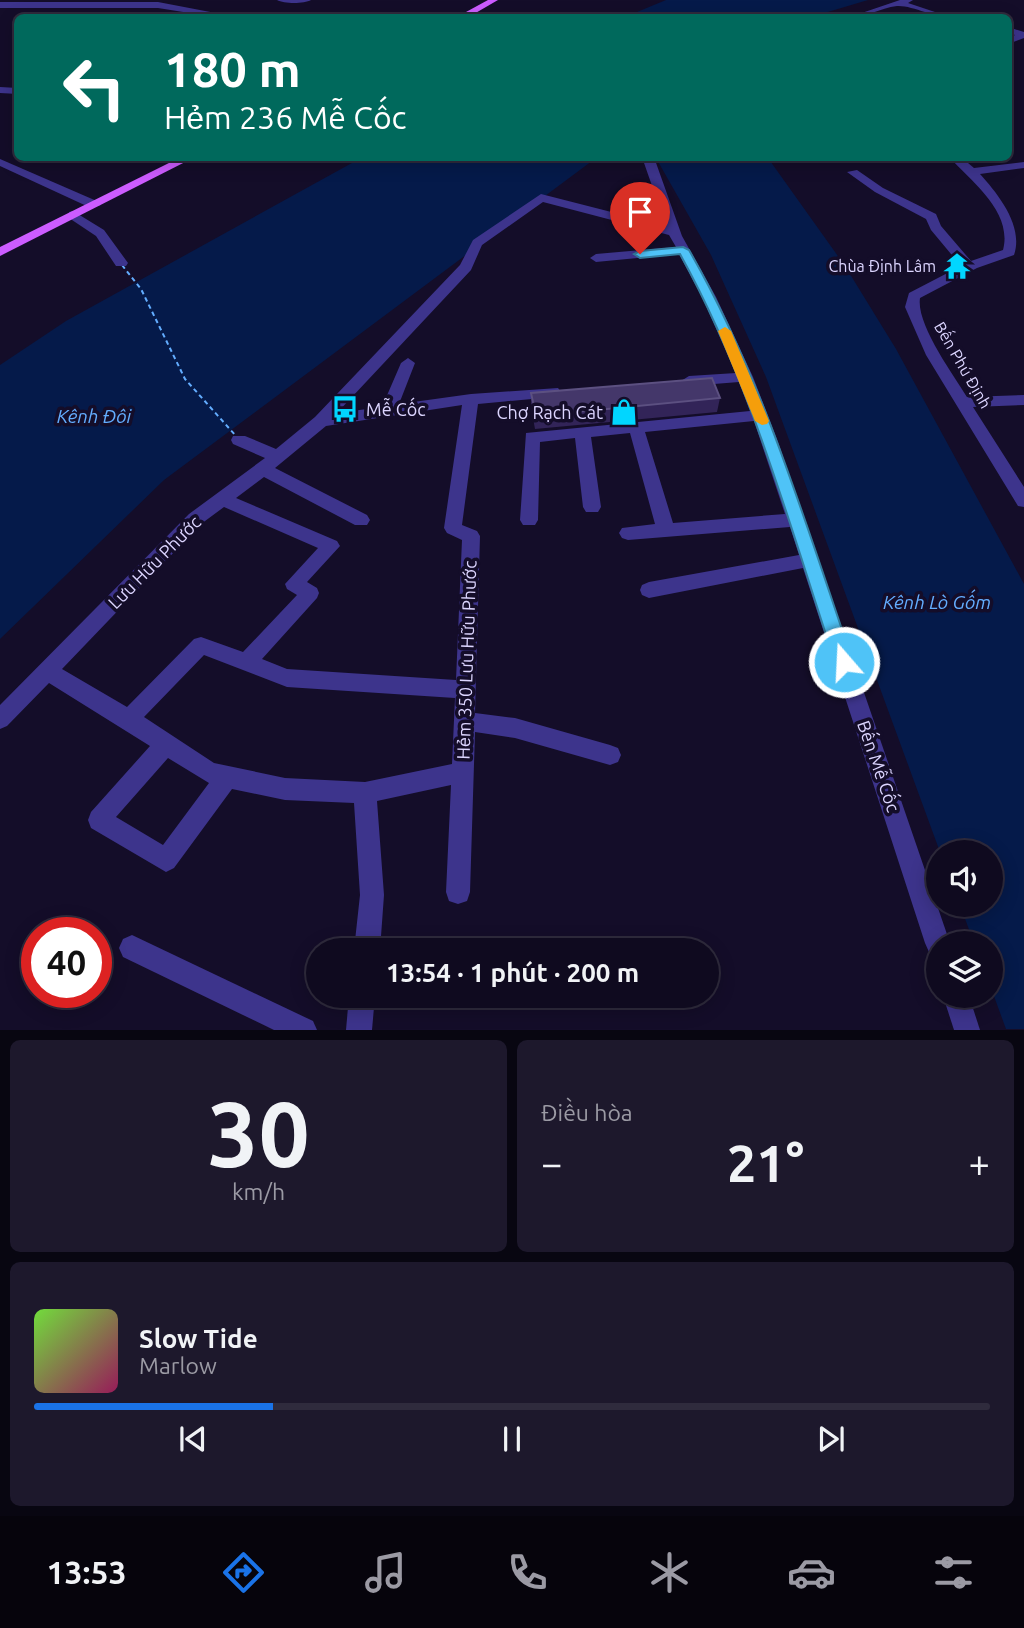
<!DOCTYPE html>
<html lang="vi">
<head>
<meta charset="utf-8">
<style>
  body { margin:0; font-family:Ubuntu,sans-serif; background:#1d182c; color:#f1f3f6; height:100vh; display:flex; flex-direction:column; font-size:26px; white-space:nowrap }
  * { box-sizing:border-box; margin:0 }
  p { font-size:23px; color:#9b9aa4 }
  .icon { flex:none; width:38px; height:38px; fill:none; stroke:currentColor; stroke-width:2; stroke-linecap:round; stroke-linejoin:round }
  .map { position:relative; height:1030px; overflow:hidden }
  .sheet { display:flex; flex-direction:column; gap:10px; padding:10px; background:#080611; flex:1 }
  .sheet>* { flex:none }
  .banner { position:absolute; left:14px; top:14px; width:998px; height:147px; border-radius:10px; box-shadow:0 4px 18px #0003,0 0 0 2px #2f2b3d; background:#00695c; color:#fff; overflow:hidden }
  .controls { position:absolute; left:926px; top:840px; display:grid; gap:14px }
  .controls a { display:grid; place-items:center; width:77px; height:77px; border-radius:50%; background:#0f0a1f; box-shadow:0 4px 18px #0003,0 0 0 2px #2f2b3d; font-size:35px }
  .speed { position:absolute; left:21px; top:917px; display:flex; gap:14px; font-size:35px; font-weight:700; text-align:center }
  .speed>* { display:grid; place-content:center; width:91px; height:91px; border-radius:50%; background:#0f0a1f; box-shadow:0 4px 18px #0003,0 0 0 2px #2f2b3d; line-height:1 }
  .speed .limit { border:10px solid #d22; background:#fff; color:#111 }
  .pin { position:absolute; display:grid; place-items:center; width:60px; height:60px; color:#fff; margin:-72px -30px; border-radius:50% 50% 50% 0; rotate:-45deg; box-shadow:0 0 7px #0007 }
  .pin .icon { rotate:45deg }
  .me { position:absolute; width:77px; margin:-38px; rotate:341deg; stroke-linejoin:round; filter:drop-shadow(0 0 5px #0008) }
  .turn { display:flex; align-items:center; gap:24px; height:147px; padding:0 35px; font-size:32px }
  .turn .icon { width:91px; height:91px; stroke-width:2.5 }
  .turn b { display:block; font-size:49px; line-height:60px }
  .big { font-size:52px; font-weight:700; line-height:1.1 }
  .sheet .widget { flex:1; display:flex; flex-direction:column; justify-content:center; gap:10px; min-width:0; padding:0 24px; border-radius:10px; background:#1d182c }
  .sheet .dial { align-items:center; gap:0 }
  .dial b { font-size:91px; line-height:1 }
  .song { display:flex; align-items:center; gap:21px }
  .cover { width:84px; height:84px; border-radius:10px; background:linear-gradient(135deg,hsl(100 70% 55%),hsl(330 70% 35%)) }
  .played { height:7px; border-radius:4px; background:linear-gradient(90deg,#1a73e8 25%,#2f2b3d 25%) }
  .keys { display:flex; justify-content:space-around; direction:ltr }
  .heat { display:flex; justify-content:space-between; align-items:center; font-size:38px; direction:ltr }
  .sheet .tiles { flex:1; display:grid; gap:10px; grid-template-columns:1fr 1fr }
  .widget:last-child { grid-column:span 2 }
  .trip { position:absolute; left:306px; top:938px; width:413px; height:70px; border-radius:35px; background:#0f0a1f; box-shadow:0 4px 18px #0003,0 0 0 2px #2f2b3d; font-weight:700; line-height:70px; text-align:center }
  .tab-bar { display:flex; height:112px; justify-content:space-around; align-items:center; background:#06040c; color:#9b9aa4 }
  .tab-bar .icon { width:49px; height:49px }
  .tab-bar .on { color:#1a73e8 }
  .tab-bar b { font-size:32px; color:#f1f3f6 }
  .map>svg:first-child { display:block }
  .water { fill:#051a4a }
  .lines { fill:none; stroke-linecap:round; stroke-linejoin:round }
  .ferry { stroke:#63adff; stroke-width:2; stroke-dasharray:4.5 3.5; stroke-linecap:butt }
  .minor { fill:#3d348c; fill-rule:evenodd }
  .major { fill:#cc5cff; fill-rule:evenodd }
  .wall { fill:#322458 }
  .building { fill:#44376a; stroke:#5c5081; stroke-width:2 }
  .route { fill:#4fc3f7; stroke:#337fa1; stroke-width:2 }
  .slow { fill:#f59e0b }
  .labels { text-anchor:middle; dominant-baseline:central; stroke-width:7; stroke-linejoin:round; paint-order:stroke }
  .far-poi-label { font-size:16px; fill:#dcd5ff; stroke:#140d29; text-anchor:end }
  .far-street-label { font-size:16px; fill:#dcd5ff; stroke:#140d29 }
  .poi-label { font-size:18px; fill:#dcd5ff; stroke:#140d29; text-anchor:start }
  .street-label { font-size:18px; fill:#dcd5ff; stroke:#140d29 }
  .water-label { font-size:19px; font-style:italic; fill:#63adff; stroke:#140d29 }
</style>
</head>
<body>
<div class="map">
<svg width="1024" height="1030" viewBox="0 0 1024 1030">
  <rect width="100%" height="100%" fill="#140d29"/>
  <!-- water -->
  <g class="water">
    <polygon points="666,0 868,0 811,17 625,17"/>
    <polygon points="361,158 596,158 164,480 0,639 0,365 66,321"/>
    <polygon points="656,158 768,158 845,266 896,349 1024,584 1024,1029 1006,1029 991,988 990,943 974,943 960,905 990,905 990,852 940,852 766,377 711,255"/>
  </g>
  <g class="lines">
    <!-- ferry -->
    <polyline class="ferry" points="122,265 141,289 185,379 236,436"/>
    <!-- minor -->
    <g class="minor">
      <path d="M277,0h34c-7,4 -27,4 -34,0z"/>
      <path d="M900,0h13l-5,3 45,15c-18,0 -41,-13 -56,-12 -17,2 -32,12 -50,12z"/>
      <polygon points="0,2 158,2 226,15 221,18 158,8 0,8"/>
      <polygon points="1008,27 1024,32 1024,38 1008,44 1008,39 1015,35 1008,33"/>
      <polygon points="0,87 18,88 18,94 0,93"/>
      <path d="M645,158l10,2 27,76 34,61 37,80 25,65 172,501h-12v13l-9,-4 -4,-9 -122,-375 -154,30 -7,-3 -2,-5 2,-5 7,-3 150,-27 -9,-28 -162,13 -6,-2 -3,-5 3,-5 33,-4 -25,-91 -39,4 10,70 -3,5h-12l-3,-5 -8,-69 -35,4 -2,78 -3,5h-12l-3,-5 6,-87 224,-22 -11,-29 -50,4 -8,-5 8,-5 47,-3 -34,-76 -23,-43 -83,8 -6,-4 6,-4 80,-7 -7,-12 -126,-33 -61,43 -11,25 -134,143 45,-6 19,-44 7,-5 7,5 -16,41 72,-10 87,-6 3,4 -3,4 -5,1 -75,7 -16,121 15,6 3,5 -5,177 40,5 95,27 8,3 3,7 -3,7 -8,3 -95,-27 -40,-6 -5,160 -3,9 -9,3 -9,-3 -3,-9 5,-107 -74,16 7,94 -4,55h-26l6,-55 -6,-92 -69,-3 -53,-11 -58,79 -8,4 -75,-44 -3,-8 3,-8 59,-66 -101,-63 -42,43 -7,3v-24l189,-191 76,-56 -32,-14 -2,-4 2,-4h12l31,13 39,-32 145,-152 13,-25 68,-46 125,32 -23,-66zM462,405l-18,123 3,5 15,7 -6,140 -169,-11 -25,-10 55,-61 2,-5 -2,-5 -10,-6 33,-36 -3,-5 -101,-43 28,-21 91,48h12l3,-5 -3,-5 -92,-47 51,-42zM754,421l31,93 -112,9 -28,-91zM224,507l94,41 -33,36 2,5 10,6 -54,57 -42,-15 -7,2 -67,68 -65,-38 139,-145zM204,655l83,32 168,11 -3,66 -87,18 -80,-4 -71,-15 -70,-46zM168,758l41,25 -46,62 -47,-28z"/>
      <path d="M950,158h12l12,10 50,-6v6l-44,6c18,20 44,52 34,81l-37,13 -57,30c-4,26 33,76 47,99l57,-2v10l-51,2 51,80v20l-6,-1 -92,-151 -21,-48 4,-14 52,-27 -30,-36 -5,-11 -51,-27 -28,-20 10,-2 26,18 53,26 5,12 30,35 32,-11c10,-38 -31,-68 -53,-92z"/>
      <polygon points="0,159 99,202 101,205 91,208 0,166"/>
      <polygon points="73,211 104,230 128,263 126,266 116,266 96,236 69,218 69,212"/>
      <polygon points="132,935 313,1021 317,1030 274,1030 123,957 119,948 123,939"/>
      <polygon points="349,996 375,996 372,1030 346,1030"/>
      <polygon points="943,996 969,996 980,1030 954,1030"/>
    </g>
    <!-- major -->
    <g class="major">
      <polygon points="488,0 498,0 467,18 455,18"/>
      <polygon points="179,158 193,158 0,256 0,247"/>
    </g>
  </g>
  <!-- wall -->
  <polygon class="wall" points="531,393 720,398 717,412 535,429 531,407"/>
  <!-- building -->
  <polygon class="building" points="712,378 720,398 536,416 531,393"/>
  <!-- route -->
  <path class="route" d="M683,247l6,3c74,129 116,272 164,412l-3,5 -6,3 -7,-3 -2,-5c-46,-138 -84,-280 -155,-408l-40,4 -6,-4 6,-3z"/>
  <!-- slow -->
  <polygon class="slow" points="725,327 731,331 769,421 767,424 762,425 755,421 718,331"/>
  <!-- icons -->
  <defs>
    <symbol id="temple-bare" viewBox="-9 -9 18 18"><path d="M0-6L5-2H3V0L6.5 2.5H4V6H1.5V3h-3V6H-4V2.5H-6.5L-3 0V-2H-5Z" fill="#01d6ff" stroke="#140d29" stroke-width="2.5" paint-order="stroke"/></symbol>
    <symbol id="bus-bare" viewBox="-9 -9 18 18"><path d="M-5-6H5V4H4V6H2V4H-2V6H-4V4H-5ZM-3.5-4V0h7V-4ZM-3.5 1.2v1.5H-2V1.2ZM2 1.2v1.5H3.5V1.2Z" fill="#01d6ff" stroke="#140d29" stroke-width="2.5" paint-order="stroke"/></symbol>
    <symbol id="shop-bare" viewBox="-9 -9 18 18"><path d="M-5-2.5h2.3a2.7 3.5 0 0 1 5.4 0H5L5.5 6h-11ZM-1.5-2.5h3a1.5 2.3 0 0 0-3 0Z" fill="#01d6ff" stroke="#140d29" stroke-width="2.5" paint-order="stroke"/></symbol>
  </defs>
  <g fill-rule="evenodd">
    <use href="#temple-bare" x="938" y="247" width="38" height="38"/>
    <use href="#bus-bare" x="326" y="390" width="38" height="38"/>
    <use href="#shop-bare" x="605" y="393" width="38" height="38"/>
  </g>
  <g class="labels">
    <!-- far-poi labels -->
    <g class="far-poi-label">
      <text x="936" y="266">Chùa Định Lâm</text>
    </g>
    <!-- far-street labels -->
    <g class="far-street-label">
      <text transform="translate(963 365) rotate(60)">Bến Phú Định</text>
    </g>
    <!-- poi labels -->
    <g class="poi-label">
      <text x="366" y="409">Mễ Cốc</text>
      <text x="603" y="412" text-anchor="end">Chợ Rạch Cát</text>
    </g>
    <!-- street labels -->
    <g class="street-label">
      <text transform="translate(154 562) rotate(-45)">Lưu Hữu Phước</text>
      <text transform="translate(466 660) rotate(-88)">Hẻm 350 Lưu Hữu Phước</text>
      <text transform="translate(879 766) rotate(71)">Bến Mễ Cốc</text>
    </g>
    <!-- water labels -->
    <g class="water-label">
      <text x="94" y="416">Kênh Đôi</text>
      <text x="937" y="602">Kênh Lò Gốm</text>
    </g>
  </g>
</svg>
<div class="controls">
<a><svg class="icon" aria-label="sound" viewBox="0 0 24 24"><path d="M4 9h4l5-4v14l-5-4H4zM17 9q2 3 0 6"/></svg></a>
<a><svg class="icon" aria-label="layers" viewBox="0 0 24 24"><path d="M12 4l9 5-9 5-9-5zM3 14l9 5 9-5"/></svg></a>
</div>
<div class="speed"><div class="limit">40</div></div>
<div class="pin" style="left:640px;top:254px;background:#d93025"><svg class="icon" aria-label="arrive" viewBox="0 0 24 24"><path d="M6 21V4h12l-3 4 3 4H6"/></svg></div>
<svg class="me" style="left:844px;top:662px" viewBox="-20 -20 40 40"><circle r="17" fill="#4fc3f7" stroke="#fff" stroke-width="3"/><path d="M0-11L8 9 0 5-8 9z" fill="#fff"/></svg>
<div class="trip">13:54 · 1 phút · 200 m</div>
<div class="banner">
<div class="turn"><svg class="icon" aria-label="left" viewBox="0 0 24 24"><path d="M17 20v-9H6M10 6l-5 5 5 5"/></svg><div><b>180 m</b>Hẻm 236 Mễ Cốc</div></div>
</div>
</div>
<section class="sheet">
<div class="tiles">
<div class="widget dial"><b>30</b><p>km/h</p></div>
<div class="widget"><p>Điều hòa</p>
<div class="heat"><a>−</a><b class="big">21°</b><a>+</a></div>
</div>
<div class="widget">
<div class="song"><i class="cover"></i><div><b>Slow Tide</b><p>Marlow</p></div></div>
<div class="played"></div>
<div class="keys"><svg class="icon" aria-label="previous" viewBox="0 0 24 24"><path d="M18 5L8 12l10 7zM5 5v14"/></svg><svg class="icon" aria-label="pause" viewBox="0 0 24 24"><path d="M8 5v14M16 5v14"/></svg><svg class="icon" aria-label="next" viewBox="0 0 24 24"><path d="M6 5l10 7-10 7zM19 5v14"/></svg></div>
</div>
</div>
</section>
<nav class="tab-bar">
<b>13:53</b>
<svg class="icon on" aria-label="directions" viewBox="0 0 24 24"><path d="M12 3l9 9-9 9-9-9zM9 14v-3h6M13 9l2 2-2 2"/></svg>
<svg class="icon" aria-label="music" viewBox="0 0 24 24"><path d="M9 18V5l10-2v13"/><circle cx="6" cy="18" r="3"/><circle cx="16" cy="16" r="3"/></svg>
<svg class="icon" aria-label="phone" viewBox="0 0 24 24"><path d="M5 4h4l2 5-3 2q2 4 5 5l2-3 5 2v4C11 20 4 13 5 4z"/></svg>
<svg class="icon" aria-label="climate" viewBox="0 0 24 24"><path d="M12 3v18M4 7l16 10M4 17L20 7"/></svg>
<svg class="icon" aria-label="car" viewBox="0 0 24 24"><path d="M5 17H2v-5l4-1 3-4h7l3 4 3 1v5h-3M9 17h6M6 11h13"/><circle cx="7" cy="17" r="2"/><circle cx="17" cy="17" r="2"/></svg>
<svg class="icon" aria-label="filters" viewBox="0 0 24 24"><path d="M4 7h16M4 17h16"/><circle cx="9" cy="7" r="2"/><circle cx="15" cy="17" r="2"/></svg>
</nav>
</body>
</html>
